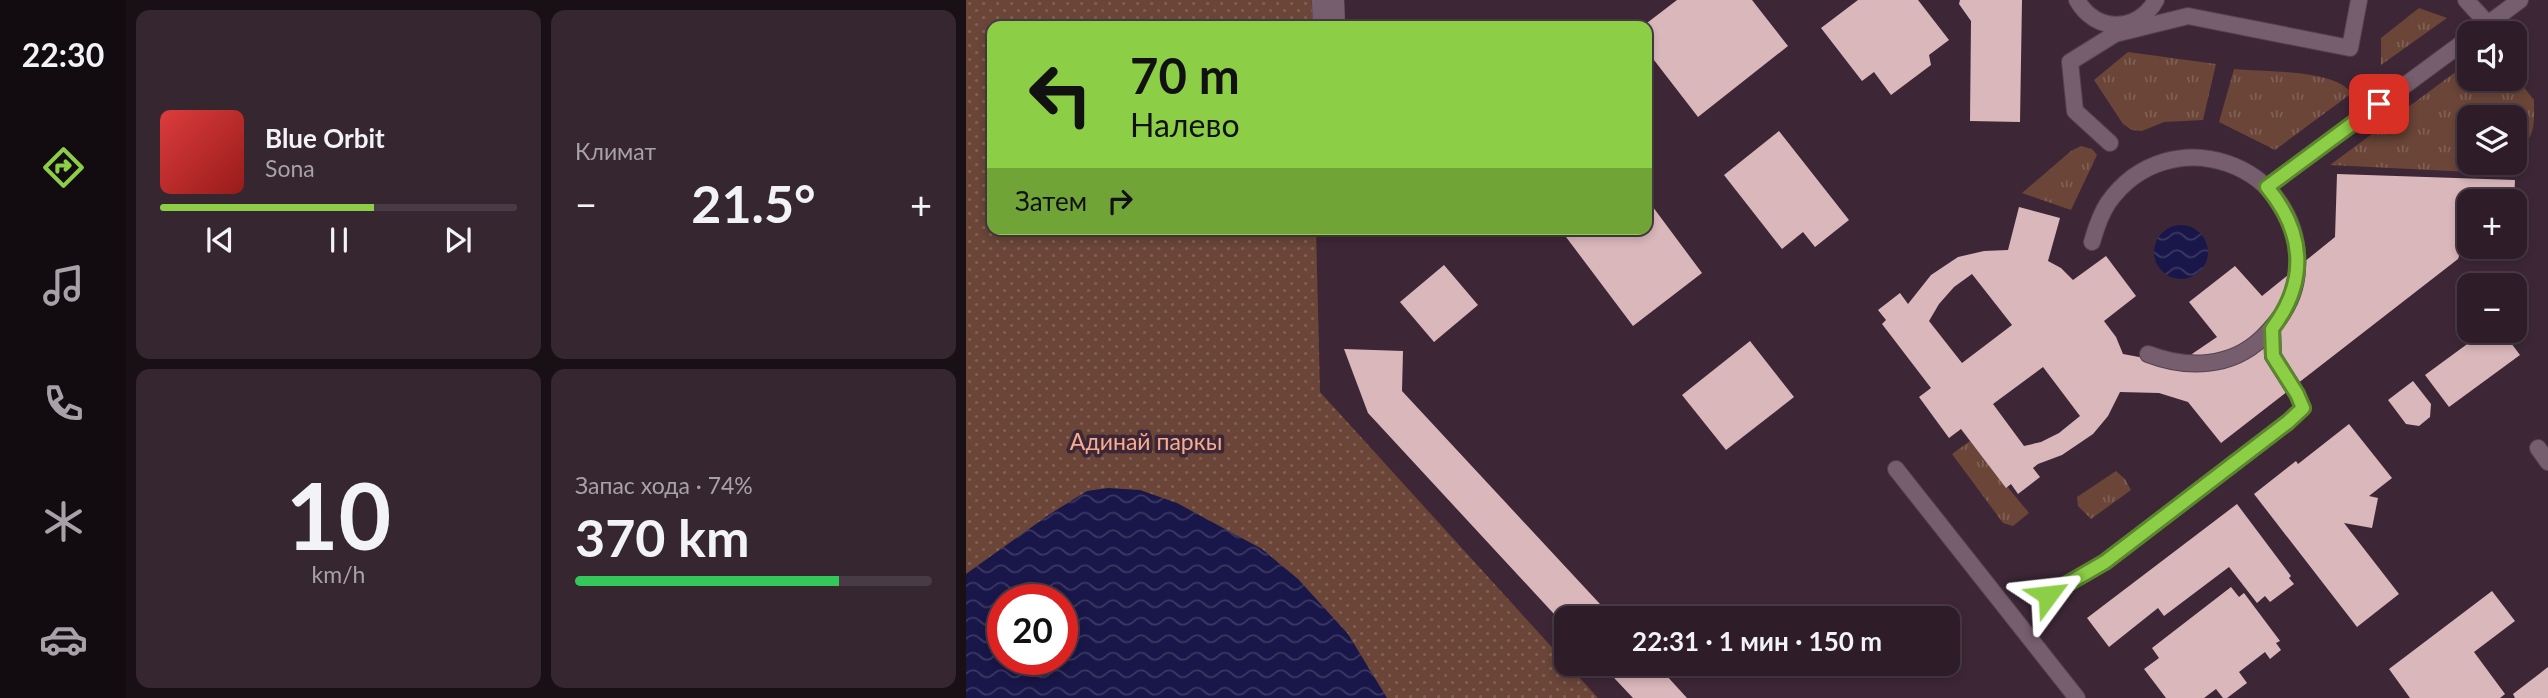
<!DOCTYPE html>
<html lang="ru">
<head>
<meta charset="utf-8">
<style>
  body { margin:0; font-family:Lato,sans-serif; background:#362630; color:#f1f3f6; height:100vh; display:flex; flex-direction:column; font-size:26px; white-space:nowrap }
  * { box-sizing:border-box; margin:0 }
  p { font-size:23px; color:#a7a2a8 }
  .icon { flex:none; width:38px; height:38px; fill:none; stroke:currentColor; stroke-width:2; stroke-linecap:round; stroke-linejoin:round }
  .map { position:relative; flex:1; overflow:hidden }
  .panel { display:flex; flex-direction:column; gap:10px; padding:10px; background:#191016; width:840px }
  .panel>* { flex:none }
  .hud { position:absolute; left:21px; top:21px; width:665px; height:214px; border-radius:14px; box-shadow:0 4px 10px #0003,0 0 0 2px #493b45; background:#8cce45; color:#111; overflow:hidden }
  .buttons { position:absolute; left:1491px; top:21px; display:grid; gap:14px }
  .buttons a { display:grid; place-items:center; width:70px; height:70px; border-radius:14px; background:#2e1d28; box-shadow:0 4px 10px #0003,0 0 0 2px #493b45; font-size:35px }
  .speed { position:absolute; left:21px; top:584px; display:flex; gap:14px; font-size:35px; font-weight:700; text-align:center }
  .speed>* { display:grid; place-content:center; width:91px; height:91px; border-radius:50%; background:#2e1d28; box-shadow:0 4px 10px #0003,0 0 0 2px #493b45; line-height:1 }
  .speed .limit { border:10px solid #d22; background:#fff; color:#111 }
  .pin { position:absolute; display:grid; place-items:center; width:60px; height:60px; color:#fff; margin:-30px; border-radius:14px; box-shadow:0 4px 10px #0006 }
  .me { position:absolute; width:77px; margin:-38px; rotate:60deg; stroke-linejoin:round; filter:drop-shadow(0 0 5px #0008) }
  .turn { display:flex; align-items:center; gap:24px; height:147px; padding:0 28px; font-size:32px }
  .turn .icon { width:91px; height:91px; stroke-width:2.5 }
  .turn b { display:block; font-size:49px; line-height:60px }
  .then { display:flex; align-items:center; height:66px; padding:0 28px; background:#0003; gap:14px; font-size:26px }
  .big { font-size:52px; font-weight:700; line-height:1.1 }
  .panel .card { flex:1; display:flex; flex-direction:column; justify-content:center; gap:10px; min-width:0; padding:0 24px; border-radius:14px; background:#362630 }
  .panel .dial { align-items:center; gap:0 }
  .dial b { font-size:91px; line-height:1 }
  .song { display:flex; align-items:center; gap:21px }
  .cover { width:84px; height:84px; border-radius:10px; background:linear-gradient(135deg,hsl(0 70% 55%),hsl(0 70% 35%)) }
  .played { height:7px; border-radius:4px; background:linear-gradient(90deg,#8cce45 60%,#493b45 60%) }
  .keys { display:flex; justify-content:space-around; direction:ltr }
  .heat { display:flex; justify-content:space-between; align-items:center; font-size:38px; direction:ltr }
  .charge { height:10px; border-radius:5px; background:linear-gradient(90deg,#34c759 74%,#493b45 0) }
  .panel .tiles { flex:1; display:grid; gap:10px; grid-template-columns:repeat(2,1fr) }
  .trip { position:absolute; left:588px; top:606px; width:406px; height:70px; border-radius:14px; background:#2e1d28; box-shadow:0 4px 10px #0003,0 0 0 2px #493b45; font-weight:700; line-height:70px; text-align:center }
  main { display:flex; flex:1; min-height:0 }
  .menu { display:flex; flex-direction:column; width:126px; justify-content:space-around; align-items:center; background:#120c10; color:#a7a2a8 }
  .menu .icon { width:49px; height:49px }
  .menu .on { color:#8cce45 }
  .menu b { font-size:32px; color:#f1f3f6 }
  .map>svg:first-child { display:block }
  .grass { fill:url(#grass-tufts) }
  .park { fill:url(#park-dots); fill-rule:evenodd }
  .water { fill:url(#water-waves); fill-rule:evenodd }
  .building { fill:#d9b7bb; fill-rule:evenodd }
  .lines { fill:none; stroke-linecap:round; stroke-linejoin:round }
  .service-casing { stroke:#54434f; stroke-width:18 }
  .minor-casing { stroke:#54434f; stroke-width:33 }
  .service { stroke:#775e6e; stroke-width:16 }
  .minor { stroke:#775e6e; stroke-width:32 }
  .route-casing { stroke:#5b862d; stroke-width:18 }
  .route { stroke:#8cce45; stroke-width:12 }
  .labels { text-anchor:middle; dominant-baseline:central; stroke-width:7; stroke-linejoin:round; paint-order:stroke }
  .park-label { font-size:23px; fill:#f7ac91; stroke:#3d2736 }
</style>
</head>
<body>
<main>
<nav class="menu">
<b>22:30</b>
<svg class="icon on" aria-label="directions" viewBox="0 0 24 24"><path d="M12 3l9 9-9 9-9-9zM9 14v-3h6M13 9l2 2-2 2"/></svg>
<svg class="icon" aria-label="music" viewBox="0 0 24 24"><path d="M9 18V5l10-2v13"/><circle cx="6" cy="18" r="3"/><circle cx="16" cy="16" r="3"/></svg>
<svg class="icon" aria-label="phone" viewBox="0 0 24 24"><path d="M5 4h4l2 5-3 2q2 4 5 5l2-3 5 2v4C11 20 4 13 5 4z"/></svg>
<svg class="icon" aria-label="climate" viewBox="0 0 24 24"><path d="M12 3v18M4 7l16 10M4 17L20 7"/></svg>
<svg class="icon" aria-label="car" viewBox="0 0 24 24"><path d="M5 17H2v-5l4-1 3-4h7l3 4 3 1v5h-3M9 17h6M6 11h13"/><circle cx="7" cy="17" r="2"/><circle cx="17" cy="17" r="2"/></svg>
</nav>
<section class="panel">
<div class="tiles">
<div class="card">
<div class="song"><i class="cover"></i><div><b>Blue Orbit</b><p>Sona</p></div></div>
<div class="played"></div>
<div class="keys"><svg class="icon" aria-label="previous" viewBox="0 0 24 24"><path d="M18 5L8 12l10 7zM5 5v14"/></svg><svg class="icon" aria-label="pause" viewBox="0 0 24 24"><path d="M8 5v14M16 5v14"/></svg><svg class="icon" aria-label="next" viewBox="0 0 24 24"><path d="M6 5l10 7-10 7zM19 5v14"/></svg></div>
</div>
<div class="card"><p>Климат</p>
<div class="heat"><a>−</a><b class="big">21.5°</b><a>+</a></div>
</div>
<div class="card dial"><b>10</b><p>km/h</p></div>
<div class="card"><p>Запас хода · 74%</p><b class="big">370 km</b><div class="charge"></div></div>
</div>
</section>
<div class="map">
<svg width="1582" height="698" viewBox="0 0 1582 698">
  <defs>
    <pattern id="grass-tufts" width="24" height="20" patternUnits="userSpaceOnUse" patternTransform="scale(1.75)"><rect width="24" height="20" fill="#6a4538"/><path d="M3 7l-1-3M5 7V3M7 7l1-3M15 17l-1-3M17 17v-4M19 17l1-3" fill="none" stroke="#806055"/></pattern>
    <pattern id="park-dots" width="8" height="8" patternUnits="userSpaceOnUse" patternTransform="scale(1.75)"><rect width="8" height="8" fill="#6a4538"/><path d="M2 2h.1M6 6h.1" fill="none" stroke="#806055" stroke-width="1.8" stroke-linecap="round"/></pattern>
    <pattern id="water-waves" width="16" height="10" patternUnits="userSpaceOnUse" patternTransform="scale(1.75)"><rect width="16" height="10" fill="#191649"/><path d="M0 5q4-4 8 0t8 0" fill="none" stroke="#3b3863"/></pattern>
  </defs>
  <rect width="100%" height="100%" fill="#3d2736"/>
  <!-- grass -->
  <g class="grass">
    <polygon points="1453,8 1481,18 1415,65 1415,38"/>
    <polygon points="1162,52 1250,64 1237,120 1198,122 1176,131 1166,130 1157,124 1128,80"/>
    <path d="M1503,62v17h46v-3l19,24c0,28 2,35 -19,55v-38h-46v46h37l-15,10 -161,-8z"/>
    <path d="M1268,69c30,3 99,0 118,24l-77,57 -56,-28z"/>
    <polygon points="1115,146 1126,149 1131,155 1105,210 1056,193 1105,151"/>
    <polygon points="1004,441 1063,513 1047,526 1037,523 986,454"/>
    <polygon points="1150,471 1159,479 1165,490 1125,519 1112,506 1111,497"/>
  </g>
  <!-- park -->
  <path class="park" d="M0,0h349v26h-323v203h324l4,163 278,306h-632zM37,600h59v60h-59z"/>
  <!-- water -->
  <g class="water">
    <circle cx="1215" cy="252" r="27"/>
    <path d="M142,488l32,2 37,13 85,46 36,30 50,55 39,64h-421v-124l84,-60 37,-23zM37,600h59v60h-59z"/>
  </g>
  <!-- building -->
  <g class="building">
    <polygon points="711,0 786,0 822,46 732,117 681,51 681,26 677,26"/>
    <polygon points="892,0 952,0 983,40 963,55 965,65 925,95 908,72 896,81 855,28"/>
    <polygon points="994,0 1056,0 1054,122 1004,121 1005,21 993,4"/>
    <polygon points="813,131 883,220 849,247 837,232 816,249 758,175"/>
    <path d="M1371,174l178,6 -1,21h-45v28l-11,30 -237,184 -33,-41 -29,-9 -39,-1 -12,24 -15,18 -31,21 -24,9 -5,4 7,9 -22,17 -7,-10 -5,4 -45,-59 -12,9 -30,-41 12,-9 -49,-64 4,-4 -8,-10 22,-17 8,11 23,-29 27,-18 26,-6 24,-1 11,-43 41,11 -12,43 13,7 12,12 33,-24 30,40 -32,25 12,16 7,17 16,3 50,-1 28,-19 -28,-35 46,-36 27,30 73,-59zM1006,274l40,51 -50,38 -33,-42 10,-17 15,-17zM1077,367l37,49 -21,17 -18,9 -17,4 -31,-42z"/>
    <polygon points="681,199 736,273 667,326 594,229 681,229"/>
    <polygon points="478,265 512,305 468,342 434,302"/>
    <polygon points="1519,331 1536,331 1554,355 1483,407 1459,375"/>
    <polygon points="784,341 828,397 760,450 716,395"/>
    <polygon points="378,349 437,351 436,391 647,618 600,618 600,627 402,413"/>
    <polygon points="1447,381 1465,404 1464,417 1453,426 1440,424 1422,400"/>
    <polygon points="1383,424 1426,478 1403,496 1412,498 1406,528 1378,523 1433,594 1391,627 1288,494 1330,461 1332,464"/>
    <polygon points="1271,504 1325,576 1323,578 1328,584 1304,602 1299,596 1291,603 1263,567 1198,616 1192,608 1143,647 1121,618"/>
    <polygon points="1265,587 1273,597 1278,593 1314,641 1310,643 1315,650 1304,659 1299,652 1273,672 1281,683 1261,698 1257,698 1250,689 1238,698 1200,698 1178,669 1193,658 1186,648"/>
    <polygon points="1526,591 1549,621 1508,652 1539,694 1534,698 1444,698 1423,669"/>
    <polygon points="634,663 689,663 721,698 667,698"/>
    <polygon points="1582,667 1582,698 1549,698 1547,694"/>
  </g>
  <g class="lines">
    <defs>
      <g id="service">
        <path d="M1111,0c18,33 61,33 79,0"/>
        <polyline points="1500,0 1522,24"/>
        <polyline points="1510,33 1554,0"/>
        <polyline points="1144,143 1109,111 1104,62 1149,34 1222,16 1384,48 1393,0"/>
        <polyline points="1301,187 1503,38"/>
        <path d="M1126,242c4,-14 8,-27 16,-39 61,-87 196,-40 189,66 -1,27 -15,50 -35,69 -31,30 -75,31 -114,16"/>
        <polyline points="1572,448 1582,462"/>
        <polyline points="930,469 1111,698"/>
        <polyline points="1082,595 1139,562 1322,422 1337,408 1331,394 1307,356 1306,329"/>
      </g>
      <polyline id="minor" points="362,0 363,26"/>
    </defs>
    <!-- service casing -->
    <use href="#service" class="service-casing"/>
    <!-- minor casing -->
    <use href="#minor" class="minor-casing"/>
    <!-- service -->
    <use href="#service" class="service"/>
    <!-- minor -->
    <use href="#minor" class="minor"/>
  </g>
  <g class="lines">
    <defs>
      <path id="route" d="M1082,595l57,-33 183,-140 15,-14 -6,-14 -24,-38 -1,-27c36,-48 33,-96 -5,-142l112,-83"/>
    </defs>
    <!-- route casing -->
    <use href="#route" class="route-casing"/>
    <!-- route -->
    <use href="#route" class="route"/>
  </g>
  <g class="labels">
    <!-- park labels -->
    <g class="park-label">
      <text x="180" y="441">Адинай паркы</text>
    </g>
  </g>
</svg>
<div class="buttons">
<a><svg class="icon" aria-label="sound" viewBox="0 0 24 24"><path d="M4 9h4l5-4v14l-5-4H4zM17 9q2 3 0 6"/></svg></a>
<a><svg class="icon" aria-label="layers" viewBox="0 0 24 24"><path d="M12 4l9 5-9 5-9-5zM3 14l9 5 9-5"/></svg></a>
<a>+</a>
<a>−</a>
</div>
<div class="speed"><div class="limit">20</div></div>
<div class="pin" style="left:1413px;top:104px;background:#d93025"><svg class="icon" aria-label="arrive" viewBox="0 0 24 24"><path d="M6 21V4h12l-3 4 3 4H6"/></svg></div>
<svg class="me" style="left:1082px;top:595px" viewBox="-20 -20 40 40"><path d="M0-17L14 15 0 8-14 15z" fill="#8cce45" stroke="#fff" stroke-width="4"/></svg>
<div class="trip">22:31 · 1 мин · 150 m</div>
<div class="hud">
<div class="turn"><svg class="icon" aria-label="left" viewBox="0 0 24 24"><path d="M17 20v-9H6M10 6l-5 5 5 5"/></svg><div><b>70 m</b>Налево</div></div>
<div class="then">Затем<svg class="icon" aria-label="right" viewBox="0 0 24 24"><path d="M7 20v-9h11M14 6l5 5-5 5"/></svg></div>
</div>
</div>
</main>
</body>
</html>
